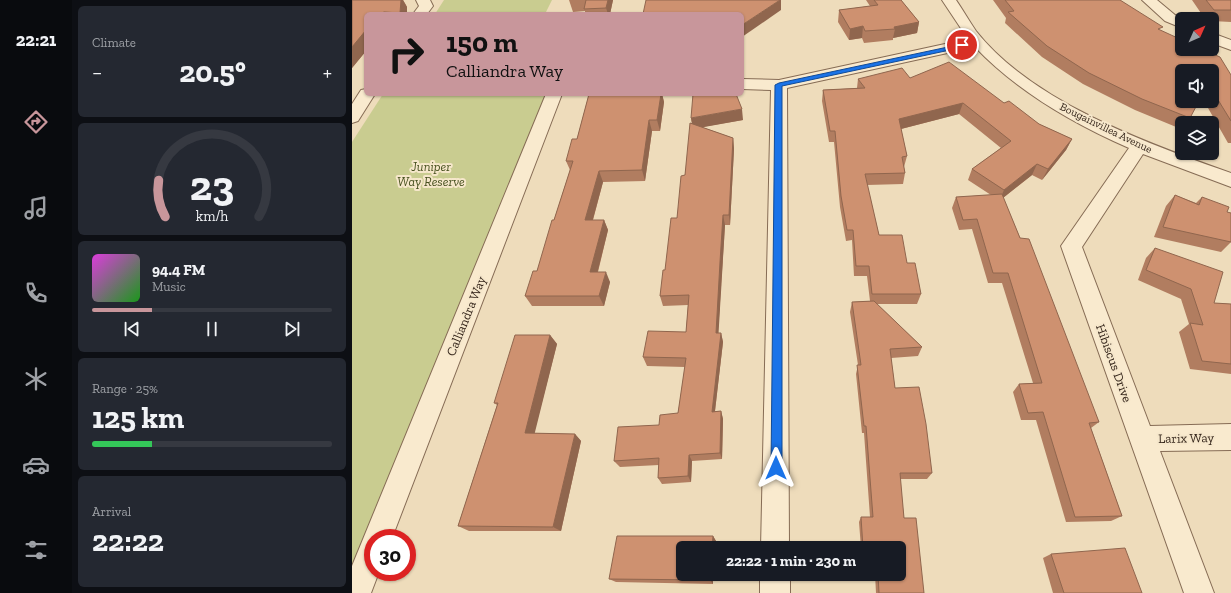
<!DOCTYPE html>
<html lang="en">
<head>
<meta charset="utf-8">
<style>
  body { margin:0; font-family:"Zilla Slab",serif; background:#242831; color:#f1f3f6; height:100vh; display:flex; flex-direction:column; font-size:15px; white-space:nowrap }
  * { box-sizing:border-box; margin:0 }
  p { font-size:13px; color:#9ea1a6 }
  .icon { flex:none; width:22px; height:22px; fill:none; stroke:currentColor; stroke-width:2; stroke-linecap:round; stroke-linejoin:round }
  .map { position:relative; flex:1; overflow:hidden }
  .drawer { display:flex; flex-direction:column; gap:6px; padding:6px; background:#0d0f14; width:280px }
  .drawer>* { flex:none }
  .banner { position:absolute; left:12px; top:12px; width:380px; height:84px; border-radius:6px; box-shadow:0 1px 3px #0004; background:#c8969b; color:#111; overflow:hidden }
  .needle { width:26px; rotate:45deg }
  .controls { position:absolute; left:823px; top:12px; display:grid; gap:8px }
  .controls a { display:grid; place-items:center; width:44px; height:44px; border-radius:6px; background:#171b24; box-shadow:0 1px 3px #0004; font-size:20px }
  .speed { position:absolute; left:12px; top:529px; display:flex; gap:8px; font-size:20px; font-weight:700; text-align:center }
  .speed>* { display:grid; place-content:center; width:52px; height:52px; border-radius:50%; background:#171b24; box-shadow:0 1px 3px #0004; line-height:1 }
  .speed .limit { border:6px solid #d22; background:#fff; color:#111 }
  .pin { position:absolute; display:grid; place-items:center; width:34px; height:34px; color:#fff; margin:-17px; border:2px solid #fff; border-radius:50%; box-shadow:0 1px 4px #0007 }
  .me { position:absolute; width:44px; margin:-22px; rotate:0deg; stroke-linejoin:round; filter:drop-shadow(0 0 3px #0008) }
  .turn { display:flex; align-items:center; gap:14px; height:84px; padding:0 16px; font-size:18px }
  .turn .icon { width:52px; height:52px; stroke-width:2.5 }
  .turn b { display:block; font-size:28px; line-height:34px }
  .big { font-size:30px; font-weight:700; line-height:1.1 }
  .drawer .widget { flex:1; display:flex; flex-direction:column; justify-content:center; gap:6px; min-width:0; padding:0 14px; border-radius:6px; background:#242831 }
  .drawer .dial { align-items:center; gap:0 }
  .dial svg { height:104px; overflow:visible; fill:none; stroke:#363941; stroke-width:7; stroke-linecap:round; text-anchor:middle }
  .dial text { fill:#f1f3f6; stroke:none }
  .song { display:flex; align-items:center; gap:12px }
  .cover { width:48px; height:48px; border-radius:6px; background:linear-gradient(135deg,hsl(300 70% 55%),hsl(120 70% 35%)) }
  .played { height:4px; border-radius:2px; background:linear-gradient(90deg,#c8969b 25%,#363941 25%) }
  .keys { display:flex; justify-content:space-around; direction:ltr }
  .heat { display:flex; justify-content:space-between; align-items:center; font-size:22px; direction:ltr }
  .charge { height:6px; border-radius:3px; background:linear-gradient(90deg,#34c759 25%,#363941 0) }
  .trip { position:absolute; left:324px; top:541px; width:230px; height:40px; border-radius:6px; background:#171b24; box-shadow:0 1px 3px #0004; font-weight:700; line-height:40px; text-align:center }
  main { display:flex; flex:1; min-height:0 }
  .menu { display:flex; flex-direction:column; width:72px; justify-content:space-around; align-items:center; background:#090b0e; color:#9ea1a6 }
  .menu .icon { width:28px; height:28px }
  .menu .selected { color:#c8969b }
  .menu b { font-size:18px; color:#f1f3f6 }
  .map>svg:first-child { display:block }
  .green { fill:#c9cc90 }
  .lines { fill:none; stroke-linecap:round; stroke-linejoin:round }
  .minor-casing { stroke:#866c55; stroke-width:2 }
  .minor { fill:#f9eace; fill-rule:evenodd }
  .wall { fill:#b17d60 }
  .shaded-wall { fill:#90664e }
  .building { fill:#ce9170; stroke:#90664e }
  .route { fill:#1a73e8; stroke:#114b97 }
  .labels { text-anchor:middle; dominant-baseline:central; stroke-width:4; stroke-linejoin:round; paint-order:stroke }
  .far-street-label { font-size:11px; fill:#34251a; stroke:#f6e7cb }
  .park-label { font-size:13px; font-style:italic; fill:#485120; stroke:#f6e7cb }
  .street-label { font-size:13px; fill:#34251a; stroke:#f6e7cb }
</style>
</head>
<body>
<main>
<nav class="menu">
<b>22:21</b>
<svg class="icon selected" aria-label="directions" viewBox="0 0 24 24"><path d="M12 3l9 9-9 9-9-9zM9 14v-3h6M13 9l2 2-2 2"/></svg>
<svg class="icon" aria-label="music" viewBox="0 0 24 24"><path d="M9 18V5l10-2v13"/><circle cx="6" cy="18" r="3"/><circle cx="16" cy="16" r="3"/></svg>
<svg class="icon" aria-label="phone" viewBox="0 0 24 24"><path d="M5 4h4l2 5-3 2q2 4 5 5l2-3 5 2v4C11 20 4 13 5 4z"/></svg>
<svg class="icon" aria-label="climate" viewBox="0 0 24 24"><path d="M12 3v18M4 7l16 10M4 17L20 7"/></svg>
<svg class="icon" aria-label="car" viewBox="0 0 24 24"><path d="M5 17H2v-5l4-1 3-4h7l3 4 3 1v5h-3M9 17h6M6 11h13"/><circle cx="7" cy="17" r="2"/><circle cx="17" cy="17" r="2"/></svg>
<svg class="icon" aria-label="filters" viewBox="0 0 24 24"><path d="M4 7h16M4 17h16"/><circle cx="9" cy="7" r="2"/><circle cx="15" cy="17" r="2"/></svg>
</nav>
<section class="drawer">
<div class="widget"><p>Climate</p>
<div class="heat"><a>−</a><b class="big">20.5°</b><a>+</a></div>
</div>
<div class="widget dial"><svg viewBox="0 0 100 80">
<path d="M14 69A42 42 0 1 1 86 69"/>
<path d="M14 69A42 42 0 0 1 9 41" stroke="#c8969b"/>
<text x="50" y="56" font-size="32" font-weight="700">23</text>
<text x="50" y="72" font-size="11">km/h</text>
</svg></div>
<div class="widget">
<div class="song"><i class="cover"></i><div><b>94.4 FM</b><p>Music</p></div></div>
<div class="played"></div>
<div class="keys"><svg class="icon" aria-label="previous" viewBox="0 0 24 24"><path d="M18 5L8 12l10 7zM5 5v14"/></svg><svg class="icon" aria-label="pause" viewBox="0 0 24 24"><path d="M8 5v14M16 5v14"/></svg><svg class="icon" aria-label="next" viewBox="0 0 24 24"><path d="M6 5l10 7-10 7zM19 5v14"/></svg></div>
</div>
<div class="widget"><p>Range · 25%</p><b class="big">125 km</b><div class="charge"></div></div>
<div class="widget"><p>Arrival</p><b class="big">22:22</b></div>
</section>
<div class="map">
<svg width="879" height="593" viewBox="0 0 879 593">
  <rect width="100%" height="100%" fill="#eedcbb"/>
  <!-- green -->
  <g class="green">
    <polygon points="92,0 200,0 193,14 83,14"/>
    <polygon points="31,94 196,94 0,573 0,142"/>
  </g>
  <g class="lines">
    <defs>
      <g id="minor">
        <polygon points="64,0 78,0 81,6 75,14 61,14 67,6"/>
        <path d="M590,0h14c7,10 13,21 20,31 56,71 172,113 255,142v14l-88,-33 -61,93 68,179 81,-2v26l-71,1 54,142h-30l-123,-347 68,-98c-57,-25 -111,-56 -154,-101l-188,41 2,460h-28l10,-458 -29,-1v-10l37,1 189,-41z"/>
        <polygon points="790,0 805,0 823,15 831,19 830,19 830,28 813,21"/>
        <polygon points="860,33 879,40 879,50 860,43"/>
        <polygon points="14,89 14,94 23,94 6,121 0,123 0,104 9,90"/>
        <polygon points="194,94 210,94 40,538 21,538 21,572 27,572 19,593 0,593 0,566"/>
        <rect x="408" y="574" width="30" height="19"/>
      </g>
    </defs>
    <!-- minor casing -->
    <use href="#minor" class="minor-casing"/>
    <!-- minor -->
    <use href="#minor" class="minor"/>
  </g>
  <!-- wall -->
  <g class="wall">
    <polygon points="0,0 51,0 55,7 55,14 14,14 14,51 0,68"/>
    <polygon points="217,0 261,0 258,14 233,14 233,11 221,12"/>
    <polygon points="514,0 549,0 567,22 565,33 541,38 541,40 512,43 510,38 497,40 486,22 487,10 518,6"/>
    <polygon points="641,0 768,0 809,31 879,75 879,143 876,143 852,101 860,101 860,71 838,118 834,123 830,123 829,129 783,110 731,84 690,57 653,23 654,18"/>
    <polygon points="840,0 879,0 879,22 860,21 860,19 853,19"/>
    <polygon points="558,78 652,103 687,124 720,139 714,150 690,180 680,175 651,198 747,422 739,428 770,516 759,521 714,522 684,420 669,420 661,392 667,384 681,383 650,283 636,283 620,229 607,230 600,208 604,197 639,195 616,180 620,169 649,148 607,114 549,129 555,156 552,167 553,173 551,184 515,185 527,235 555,263 569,294 565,304 525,304 570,347 566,356 539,358 543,388 580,473 575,479 548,479 552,518 572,593 524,593 523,574 547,574 547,548 509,548 507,522 509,517 518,517 512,433 510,433 504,374 506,365 498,312 500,302 518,301 515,276 502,276 500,240 494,241 488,207 482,142 477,142 470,101 471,90 505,88 506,79"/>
    <polygon points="237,94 310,94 312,102 308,131 300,131 293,181 251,182 241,220 252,220 256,230 246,272 258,282 252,306 180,306 173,296 185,271 202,220 218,170 214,161 225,139"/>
    <polygon points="339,118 391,120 350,127 381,138 382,149 378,225 373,225 366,333 369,333 371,342 363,411 369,411 371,419 370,459 340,461 339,482 310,484 306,478 307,465 268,467 262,461 307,425 326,413 333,367 295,366 291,357 334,332 336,305 311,306 308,296 313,270 325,218 333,175 340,124"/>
    <polygon points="823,195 844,203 850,197 875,212 879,242 869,252 802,237 814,206"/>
    <polygon points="803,248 862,303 879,304 879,374 838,369 827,332 837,324 829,299 786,280 794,258"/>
    <polygon points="198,335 205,344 182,433 223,434 229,441 209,531 117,531 106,526 145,405 142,403"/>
    <polygon points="361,536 364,541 331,574 361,574 361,584 264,582 257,579"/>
    <polygon points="699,554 790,593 701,593 691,558"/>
  </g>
  <!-- shaded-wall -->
  <g class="shaded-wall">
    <polygon points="49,0 51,0 55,7 55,14 49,14 48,13"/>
    <polygon points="256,0 261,0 258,14 256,14 254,8"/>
    <polygon points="428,0 429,0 429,10 390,37 390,25"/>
    <polygon points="567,22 565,33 541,38 543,29 542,27"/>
    <polygon points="511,26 510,38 497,40 498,29"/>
    <polygon points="14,30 14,51 0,68 0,47"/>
    <polygon points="309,94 310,94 312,102 308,131 305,120"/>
    <polygon points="611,103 607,114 545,130 547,119"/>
    <polygon points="390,109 391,120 341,129 339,118"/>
    <polygon points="297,120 300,131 293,181 290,170"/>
    <polygon points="381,138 382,149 378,225 377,215"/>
    <polygon points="720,139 714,150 690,180 696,169"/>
    <polygon points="685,164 680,175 647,201 652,190"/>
    <polygon points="247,171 251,182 238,230 233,220"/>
    <polygon points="371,215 373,225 366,342 364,333 368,262"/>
    <polygon points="252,220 256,230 243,282 238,272"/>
    <polygon points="254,272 258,282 252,306 247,296"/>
    <polygon points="369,333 371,342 362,419 360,412"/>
    <polygon points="198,335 205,344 181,440 173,433"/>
    <polygon points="369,411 371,419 370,459 368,453"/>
    <polygon points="223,434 229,441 209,531 201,527"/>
    <polygon points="337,455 340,461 339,482 336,476"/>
    <polygon points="361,536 364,541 363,548 360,548"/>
    <polygon points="358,574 361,574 361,584 358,580"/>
  </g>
  <!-- building -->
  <g class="building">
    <polygon points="0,0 49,0 48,13 32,12 28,14 14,14 14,30 0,47"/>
    <polygon points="234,0 256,0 254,8 232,9"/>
    <polygon points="294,0 428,0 390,25 390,14 291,14"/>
    <polygon points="522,0 549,0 567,22 542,27 543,29 513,31 511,26 498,29 487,10 526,5"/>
    <polygon points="653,0 768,0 811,27 806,29 830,40 830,49 849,49 868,57 879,75 879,121 860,90 860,71 830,71 830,101 847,101 838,118 790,99 737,73 695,46 656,12 662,11"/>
    <polygon points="854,0 879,0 879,10 862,10"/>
    <polygon points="597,62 652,103 657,101 687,124 720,139 696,169 685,164 652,190 620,169 659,141 611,103 547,119 555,156 550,157 553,173 513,174 527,235 550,235 555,263 563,263 569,294 520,294 517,266 504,266 501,230 495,230 489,196 483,131 478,131 471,90 513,88 506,79 550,68 558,78"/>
    <polygon points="237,94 309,94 305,120 297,120 290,170 247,171 233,220 252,220 238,272 254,272 247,296 173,296 181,271 185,271 200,220 202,220 221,161 214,161 220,139 225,139"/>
    <polygon points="341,94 384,94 390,109 339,118"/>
    <polygon points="338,123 381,138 377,215 371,215 368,262 364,333 369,333 360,412 369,411 368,453 337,455 336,476 306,478 307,458 262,461 266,427 307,425 308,415 326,413 334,358 291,357 296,331 334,332 337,295 308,296 311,270 313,270 319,218 325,218 329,176 333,175"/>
    <polygon points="650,194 668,238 677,239 747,422 737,423 770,516 723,517 691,412 676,413 667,384 690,383 656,273 641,273 625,219 611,220 604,197"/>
    <polygon points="823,195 847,205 850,197 877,207 875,212 879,213 879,242 811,227"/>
    <polygon points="803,248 871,272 862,303 879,304 879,364 850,361 838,323 851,325 839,289 794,270"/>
    <polygon points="522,301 570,347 538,349 543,388 567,387 574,424 580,473 548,473 552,518 564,518 572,593 527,593 526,574 547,574 547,548 511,548 509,517 521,517 514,426 512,426 505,365 509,365 500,302"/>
    <polygon points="163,335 198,335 173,433 223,434 201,527 106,526 146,403 142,403"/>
    <polygon points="265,536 361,536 360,548 331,548 331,574 358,574 358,580 257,579"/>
    <polygon points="773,548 790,593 712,593 699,554"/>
  </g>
  <!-- route -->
  <polygon class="route" points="610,44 612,44 612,47 430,86 430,468 428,472 424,474 420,472 419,468 423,85 427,83"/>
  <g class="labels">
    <!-- far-street labels -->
    <g class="far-street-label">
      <text transform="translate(754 128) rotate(26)">Bougainvillea Avenue</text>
    </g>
    <!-- park labels -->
    <g class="park-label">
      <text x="79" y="166">Juniper<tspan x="79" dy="15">Way Reserve</tspan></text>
    </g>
    <!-- street labels -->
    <g class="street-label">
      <text transform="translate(114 316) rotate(-68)">Calliandra Way</text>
      <text transform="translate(762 363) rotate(70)">Hibiscus Drive</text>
      <text transform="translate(834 438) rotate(-1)">Larix Way</text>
    </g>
  </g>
</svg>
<div class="controls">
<a><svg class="needle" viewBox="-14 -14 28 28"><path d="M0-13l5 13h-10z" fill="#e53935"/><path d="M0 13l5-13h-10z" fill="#9ea1a6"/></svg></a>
<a><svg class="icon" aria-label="sound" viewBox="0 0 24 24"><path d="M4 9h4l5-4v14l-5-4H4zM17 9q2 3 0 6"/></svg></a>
<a><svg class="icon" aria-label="layers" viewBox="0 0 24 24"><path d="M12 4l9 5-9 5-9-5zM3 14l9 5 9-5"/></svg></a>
</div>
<div class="speed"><div class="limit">30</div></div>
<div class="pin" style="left:610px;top:45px;background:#d93025"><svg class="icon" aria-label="arrive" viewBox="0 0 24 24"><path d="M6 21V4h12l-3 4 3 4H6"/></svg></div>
<svg class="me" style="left:424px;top:468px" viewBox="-20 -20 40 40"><path d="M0-17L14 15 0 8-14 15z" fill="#1a73e8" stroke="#fff" stroke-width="4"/></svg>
<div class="trip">22:22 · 1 min · 230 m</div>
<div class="banner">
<div class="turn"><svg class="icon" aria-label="right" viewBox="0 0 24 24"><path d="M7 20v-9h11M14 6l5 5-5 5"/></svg><div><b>150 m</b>Calliandra Way</div></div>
</div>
</div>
</main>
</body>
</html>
